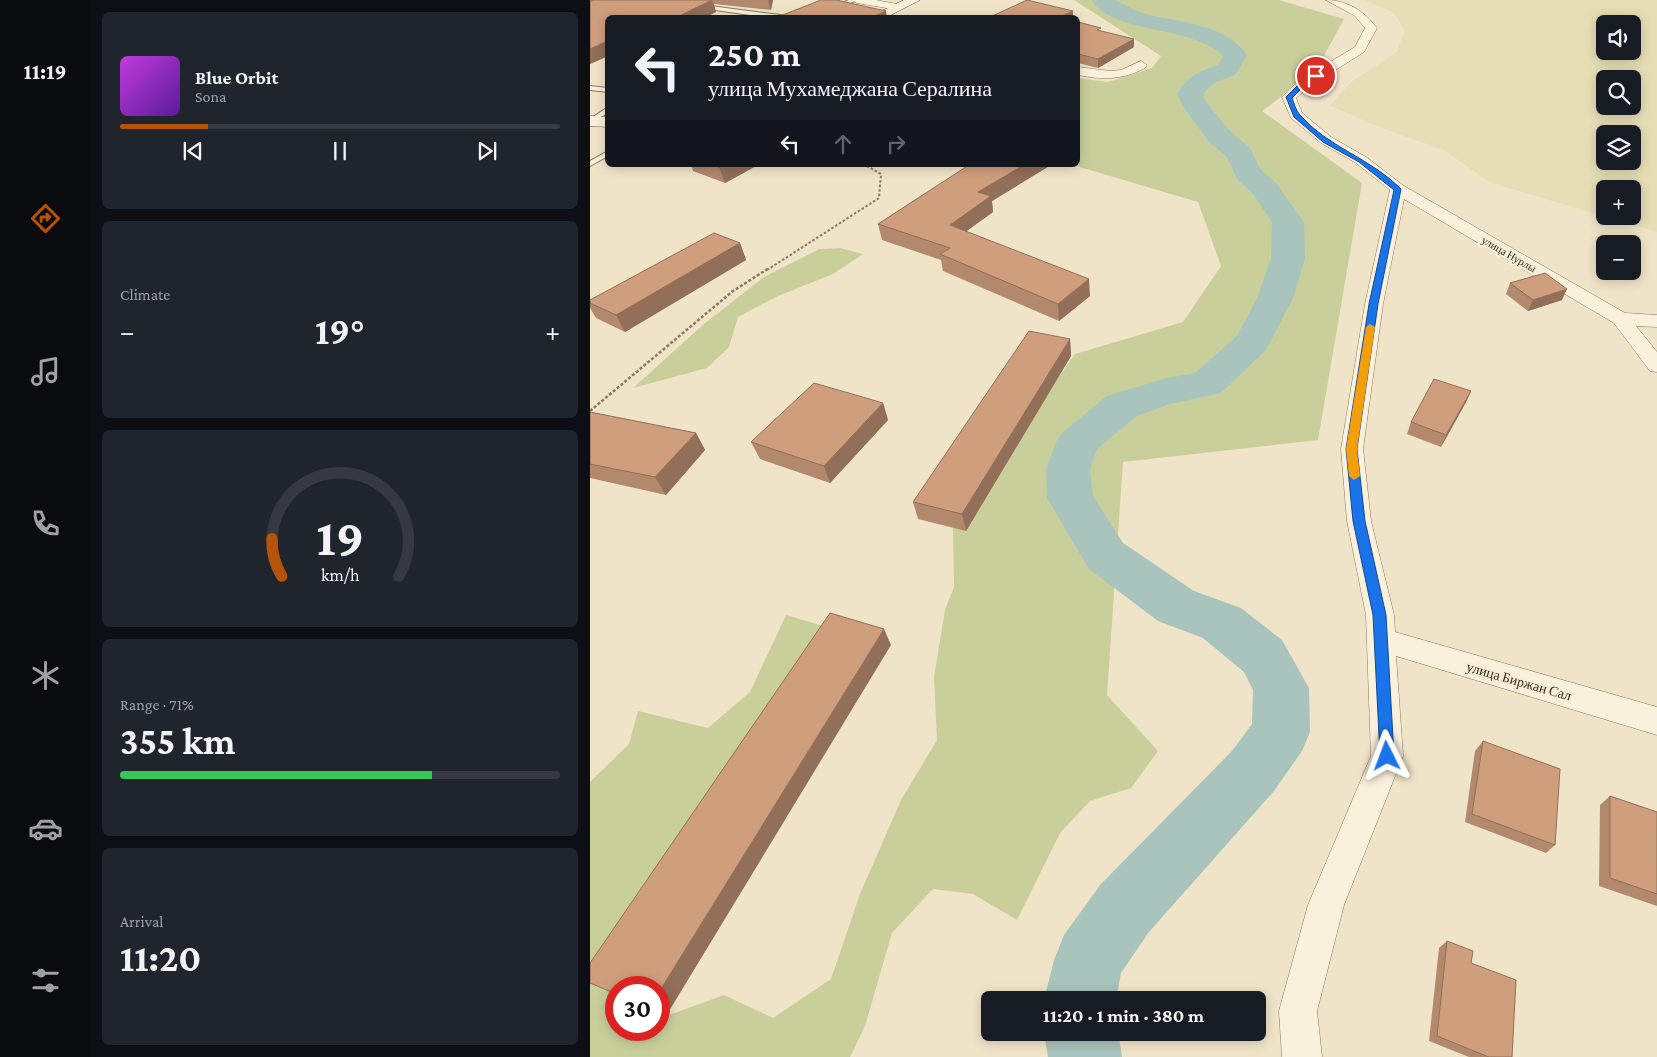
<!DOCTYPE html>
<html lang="en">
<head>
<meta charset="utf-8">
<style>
  body { margin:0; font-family:"Crimson Pro",serif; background:#20242c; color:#f1f3f6; height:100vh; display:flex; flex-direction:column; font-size:19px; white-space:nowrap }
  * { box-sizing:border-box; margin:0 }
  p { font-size:16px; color:#9ea1a6 }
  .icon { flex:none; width:28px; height:28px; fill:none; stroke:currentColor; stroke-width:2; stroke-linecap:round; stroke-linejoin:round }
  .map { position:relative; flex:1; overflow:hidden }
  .drawer { display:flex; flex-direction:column; gap:12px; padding:12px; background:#0d0f14; width:500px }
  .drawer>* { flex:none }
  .top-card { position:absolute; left:15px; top:15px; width:475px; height:152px; border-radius:8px; box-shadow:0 2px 12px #0003; background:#171b24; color:#f1f3f6; overflow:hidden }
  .tools { position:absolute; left:1006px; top:15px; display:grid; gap:10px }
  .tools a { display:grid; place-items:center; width:45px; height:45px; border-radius:8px; background:#171b24; box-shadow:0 2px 12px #0003; font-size:25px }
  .speed { position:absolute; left:15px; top:976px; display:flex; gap:10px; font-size:25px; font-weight:700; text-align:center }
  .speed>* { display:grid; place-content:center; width:65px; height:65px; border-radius:50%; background:#171b24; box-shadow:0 2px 12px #0003; line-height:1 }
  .speed .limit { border:8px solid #d22; background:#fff; color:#111 }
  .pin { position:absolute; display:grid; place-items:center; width:42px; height:42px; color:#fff; margin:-21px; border:2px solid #fff; border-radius:50%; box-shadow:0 1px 5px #0007 }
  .me { position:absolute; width:55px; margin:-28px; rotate:357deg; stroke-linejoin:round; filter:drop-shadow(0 0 4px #0008) }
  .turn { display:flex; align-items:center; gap:18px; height:105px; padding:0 20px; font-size:22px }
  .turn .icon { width:65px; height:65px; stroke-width:2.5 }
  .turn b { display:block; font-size:35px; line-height:42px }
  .lanes { display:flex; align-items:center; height:48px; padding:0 20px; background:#0003; justify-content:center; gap:25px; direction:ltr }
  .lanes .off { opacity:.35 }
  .big { font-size:38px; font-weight:700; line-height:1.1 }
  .drawer .tile { flex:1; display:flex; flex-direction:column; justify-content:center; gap:8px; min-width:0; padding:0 18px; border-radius:8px; background:#20242c }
  .drawer .dial { align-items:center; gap:0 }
  .dial svg { height:130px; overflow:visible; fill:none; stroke:#363941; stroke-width:7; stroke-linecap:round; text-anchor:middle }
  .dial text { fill:#f1f3f6; stroke:none }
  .song { display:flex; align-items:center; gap:15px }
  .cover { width:60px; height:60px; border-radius:8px; background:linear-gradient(135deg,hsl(290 70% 55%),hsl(270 70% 35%)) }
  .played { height:5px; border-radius:2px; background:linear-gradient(90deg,#b45309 20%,#363941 20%) }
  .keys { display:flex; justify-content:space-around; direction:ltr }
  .heat { display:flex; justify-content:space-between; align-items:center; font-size:28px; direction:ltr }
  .charge { height:8px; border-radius:4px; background:linear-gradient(90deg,#34c759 71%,#363941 0) }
  .trip { position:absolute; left:391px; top:991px; width:285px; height:50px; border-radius:8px; background:#171b24; box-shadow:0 2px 12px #0003; font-weight:700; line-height:50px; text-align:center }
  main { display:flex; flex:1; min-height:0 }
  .menu { display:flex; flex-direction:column; width:90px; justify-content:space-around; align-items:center; background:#090b0e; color:#9ea1a6 }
  .menu .icon { width:35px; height:35px }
  .menu .selected { color:#b45309 }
  .menu b { font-size:22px; color:#f1f3f6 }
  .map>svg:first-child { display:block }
  .farmland { fill:#e6deb5; fill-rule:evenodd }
  .green { fill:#c9cf9b }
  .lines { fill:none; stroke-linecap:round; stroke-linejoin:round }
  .river { fill:#a9c4bc; fill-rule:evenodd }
  .lane-casing { stroke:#8d765c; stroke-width:2 }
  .street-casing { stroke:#8d765c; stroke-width:1 }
  .secondary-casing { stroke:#6f573f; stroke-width:1 }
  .path-far1 { stroke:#8d765c; stroke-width:2; stroke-dasharray:2.5 2; stroke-linecap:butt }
  .path { stroke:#8d765c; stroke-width:2.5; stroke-dasharray:3 2; stroke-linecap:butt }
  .lane { fill:#faf1dc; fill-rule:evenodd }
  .street { fill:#faf1dc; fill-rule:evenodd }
  .secondary { fill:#faf1dc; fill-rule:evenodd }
  .wall { fill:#b2896c }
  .shaded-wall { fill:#916f58 }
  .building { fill:#cf9f7d; stroke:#916f58 }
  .route { fill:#1a73e8; stroke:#114b97 }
  .slow { fill:#f59e0b }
  .labels { text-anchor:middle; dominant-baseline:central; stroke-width:5; stroke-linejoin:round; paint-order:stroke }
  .far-street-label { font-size:11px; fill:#3d2e20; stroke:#f7eed8 }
  .street-label { font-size:14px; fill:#3d2e20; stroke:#f7eed8 }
</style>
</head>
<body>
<main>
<nav class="menu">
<b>11:19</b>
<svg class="icon selected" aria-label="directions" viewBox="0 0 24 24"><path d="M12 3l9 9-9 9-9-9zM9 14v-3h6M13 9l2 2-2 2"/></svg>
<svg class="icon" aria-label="music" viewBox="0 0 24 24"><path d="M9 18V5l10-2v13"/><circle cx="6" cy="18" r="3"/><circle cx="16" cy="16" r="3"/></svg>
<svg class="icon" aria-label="phone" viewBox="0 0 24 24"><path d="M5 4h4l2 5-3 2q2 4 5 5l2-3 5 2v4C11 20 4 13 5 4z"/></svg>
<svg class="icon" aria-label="climate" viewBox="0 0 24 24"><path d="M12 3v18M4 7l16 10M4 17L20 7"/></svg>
<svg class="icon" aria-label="car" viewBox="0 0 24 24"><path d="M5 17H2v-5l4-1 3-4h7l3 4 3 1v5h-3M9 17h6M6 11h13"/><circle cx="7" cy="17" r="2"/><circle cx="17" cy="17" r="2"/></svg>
<svg class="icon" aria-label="filters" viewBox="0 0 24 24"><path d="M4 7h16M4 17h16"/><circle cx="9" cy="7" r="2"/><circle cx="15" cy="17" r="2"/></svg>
</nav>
<section class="drawer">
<div class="tile">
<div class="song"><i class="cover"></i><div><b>Blue Orbit</b><p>Sona</p></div></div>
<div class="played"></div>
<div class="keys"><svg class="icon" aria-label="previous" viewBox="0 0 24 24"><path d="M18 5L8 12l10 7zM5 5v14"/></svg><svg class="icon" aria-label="pause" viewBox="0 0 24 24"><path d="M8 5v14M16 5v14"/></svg><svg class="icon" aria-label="next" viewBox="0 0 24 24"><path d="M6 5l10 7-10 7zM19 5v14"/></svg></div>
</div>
<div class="tile"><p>Climate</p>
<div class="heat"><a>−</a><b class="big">19°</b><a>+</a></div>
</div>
<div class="tile dial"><svg viewBox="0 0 100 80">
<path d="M14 69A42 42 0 1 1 86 69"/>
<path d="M14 69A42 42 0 0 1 8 46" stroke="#b45309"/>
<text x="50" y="56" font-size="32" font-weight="700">19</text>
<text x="50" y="72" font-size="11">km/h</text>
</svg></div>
<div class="tile"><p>Range · 71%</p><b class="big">355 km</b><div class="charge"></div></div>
<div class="tile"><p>Arrival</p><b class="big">11:20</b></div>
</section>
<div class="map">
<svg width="1067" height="1057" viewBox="0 0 1067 1057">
  <rect width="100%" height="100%" fill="#f0e4c8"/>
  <!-- farmland -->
  <path class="farmland" d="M775,0h292v232l-168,-50 -45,-32 -57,-20 -57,-24 21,-24 46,-30 8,-22 -11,-17zM1015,24h27v27h-27zM1015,79h27v27h-27zM1015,134h27v27h-27zM1015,189h27v27h-27z"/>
  <!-- green -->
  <g class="green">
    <polygon points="484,0 689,0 754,19 725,72 672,111 772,183 728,440 533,462 517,695 568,751 541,788 500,801 470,833 427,920 383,894 343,889 302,933 275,1026 260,1057 0,1057 0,782 39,744 48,711 118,728 160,692 196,615 247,630 9,987 26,995 26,1030 69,1030 69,1013 76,1016 134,995 183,1018 241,979 270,894 311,800 347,740 344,677 355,610 364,587 363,524 485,354 593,322 631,266 608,202 483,165 488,165 488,78 518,82 562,68 571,56"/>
    <polygon points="250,248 273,254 243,274 188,296 148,317 139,347 117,368 43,388 114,324 174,277 229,249"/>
  </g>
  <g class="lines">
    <!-- river -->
    <g class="river">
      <path d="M501,0c7,0 16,0 23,0 7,2 19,10 28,13 35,10 82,9 105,42l-12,20 -21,8 -11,11 3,8 23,28 21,18 10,21 15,13 29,40 1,37 -12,39 -27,52 -45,43 -51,11 -33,12 -40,33 -7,21 3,26 30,47 71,48 47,17 41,32 27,48 1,44 -8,19 -28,40 -125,141 -28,41 -5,27h-72l10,-40 10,-25 37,-51 131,-133 20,-27 1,-34 -9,-18 -41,-34 -45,-17 -69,-52 -42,-71 -1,-28 10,-28 7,-10 44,-36 56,-17 32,-6 42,-37 20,-38 14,-39 1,-37 -19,-28 -16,-15 -10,-22 -18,-15 -24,-33 -8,-15c10,-17 22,-23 41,-29l5,-9c-34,-33 -107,-20 -132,-56z"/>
      <polygon points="454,1032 528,1032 532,1057 458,1057"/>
    </g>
    <defs>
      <g id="lane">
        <polygon points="259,0 267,0 227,18 219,18"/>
        <polygon points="113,5 198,16 200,18 181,18 111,8"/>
        <polygon points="0,86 18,88 18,92 0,90"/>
        <polygon points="18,107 18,113 0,123 0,119"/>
        <polygon points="18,151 18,156 0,166 0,161"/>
      </g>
      <g id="street">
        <polygon points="262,0 286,0 312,5 313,7 308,10 267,3"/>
        <path d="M736,0c21,0 38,11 51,28l-13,24 -57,36 -11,10 6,15 29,24 35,20 38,29 221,127 32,2v12l-21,-1 21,26v20l-7,-1 -36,-48 -210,-124 -21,105 -20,145 8,72 23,94 1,17 262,75v28l-261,-79 7,100 -59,149 -27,106 5,46h-40l-3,-46 29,-106 63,-149 -5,-141 -19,-94 -6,-72 24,-145 25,-114 -34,-27 -35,-20 -30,-25 -9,-21 15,-15 58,-35 10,-19 -10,-12z"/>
        <path d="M551,61l6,4 -2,3c-22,12 -43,12 -67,7v-8l32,4 11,-1z"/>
      </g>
      <g id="secondary">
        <polygon points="314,0 330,0 295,18 278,18"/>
        <polygon points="0,116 18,117 18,127 0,126"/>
      </g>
    </defs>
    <!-- lane casing -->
    <use href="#lane" class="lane-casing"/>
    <!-- street casing -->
    <use href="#street" class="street-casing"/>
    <!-- secondary casing -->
    <use href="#secondary" class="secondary-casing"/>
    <!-- path-far1 -->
    <polyline class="path-far1" points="177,270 289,198 291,174 275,165"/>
    <!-- path -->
    <polyline class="path" points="0,411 143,291 179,268"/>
    <!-- lane -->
    <use href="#lane" class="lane"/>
    <!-- street -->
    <use href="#street" class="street"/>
    <!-- secondary -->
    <use href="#secondary" class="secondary"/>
  </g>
  <!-- wall -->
  <g class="wall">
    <polygon points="0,0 183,0 181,10 124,4 126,12 18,18 18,56 0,64"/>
    <polygon points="488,22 511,31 544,47 508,68 488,63"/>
    <polygon points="101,165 168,165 135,183 103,171"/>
    <polygon points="371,165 461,165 402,201 403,212 376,231 500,296 469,321 353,271 351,260 292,240 288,224 376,167"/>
    <polygon points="150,243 156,260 35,332 6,318 0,308 0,300"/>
    <polygon points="920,283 972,300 938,311 916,294"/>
    <polygon points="480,339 481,356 376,531 328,519 323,502"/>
    <polygon points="881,391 876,402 851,447 817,434 821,422"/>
    <polygon points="293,403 298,420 240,483 170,459 161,442"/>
    <polygon points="0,412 106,433 115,450 76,495 0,478"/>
    <polygon points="893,741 965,845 956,853 875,822 885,751"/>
    <polygon points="1020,796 1067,812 1067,906 1009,886 1010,805"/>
    <polygon points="857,941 881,963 922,1057 879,1057 839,1041 849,948"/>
  </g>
  <!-- shaded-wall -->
  <g class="shaded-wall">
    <polygon points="122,0 126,12 115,18 85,18"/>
    <polygon points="178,0 183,0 181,10"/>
    <polygon points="296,11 297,18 280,18"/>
    <polygon points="483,11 483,18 468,18"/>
    <polygon points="544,39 544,47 508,68 508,59"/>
    <polygon points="18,41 18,56 0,64 0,49"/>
    <polygon points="133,165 168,165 135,183 129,167"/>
    <polygon points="434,165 461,165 402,201 403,212 363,241 360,225 388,192"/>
    <polygon points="150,243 156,260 35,332 26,315"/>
    <polygon points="499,279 500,296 469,321 468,304"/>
    <polygon points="977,289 972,300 938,311 943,300"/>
    <polygon points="480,339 481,356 376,531 372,514"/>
    <polygon points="881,391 876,402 851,447 856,435"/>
    <polygon points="293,403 298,420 240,483 234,466"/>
    <polygon points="106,433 115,450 76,495 65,477"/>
    <polygon points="294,629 301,645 76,1016 69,1013 69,992"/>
  </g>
  <!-- building -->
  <g class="building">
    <polygon points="3,0 122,0 85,18 18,18 18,41 0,49 0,2"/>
    <polygon points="231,0 246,0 296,11 280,18 185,18"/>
    <polygon points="437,0 483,11 468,18 398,18"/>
    <polygon points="488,22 511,28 507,30 544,39 508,59 488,54"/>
    <polygon points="122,165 133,165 129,167"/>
    <polygon points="379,165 434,165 388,192 401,196 360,225 499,279 468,304 350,254 360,248 288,224"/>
    <polygon points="124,233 150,243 26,315 0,303 0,300"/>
    <polygon points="955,273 977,289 943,300 920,283"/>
    <polygon points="439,331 480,339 372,514 323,502"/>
    <polygon points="844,379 881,391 856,435 821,422"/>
    <polygon points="224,383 293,403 234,466 161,442"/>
    <polygon points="0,412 106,433 65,477 0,464"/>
    <polygon points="240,613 294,629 69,992 69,988 26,988 26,994 0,983 0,963"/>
    <polygon points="893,741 970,769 965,845 882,814"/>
    <polygon points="1020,796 1067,812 1067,894 1020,878"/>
    <polygon points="857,941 883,951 881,963 926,980 922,1057 899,1057 847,1036"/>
  </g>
  <!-- route -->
  <path class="route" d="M724,74l5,2 -15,10 -12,12c2,5 4,13 8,17 26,31 72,44 101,74l-23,115 -21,145 8,72 21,94 8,141 -2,5 -5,2 -5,-2 -2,-5 -7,-141 -20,-94 -7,-72 23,-145 25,-114 -35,-28 -36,-20 -29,-25 -8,-20 14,-14z"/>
  <!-- slow -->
  <polygon class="slow" points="780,324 785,327 767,449 770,476 764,480 759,476 756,449 776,327"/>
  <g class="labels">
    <!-- far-street labels -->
    <g class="far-street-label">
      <text transform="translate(919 254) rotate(30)">улица Нурлы</text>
    </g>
    <!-- street labels -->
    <g class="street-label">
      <text transform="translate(929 681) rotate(16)">улица Биржан Сал</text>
    </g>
  </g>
</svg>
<div class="tools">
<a><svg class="icon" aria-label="sound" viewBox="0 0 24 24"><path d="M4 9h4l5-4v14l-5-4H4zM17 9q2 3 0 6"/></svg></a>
<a><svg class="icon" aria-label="search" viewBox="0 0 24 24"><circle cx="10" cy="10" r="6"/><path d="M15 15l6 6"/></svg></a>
<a><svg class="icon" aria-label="layers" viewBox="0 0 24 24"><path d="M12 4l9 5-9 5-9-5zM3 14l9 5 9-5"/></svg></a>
<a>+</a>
<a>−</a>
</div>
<div class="speed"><div class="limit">30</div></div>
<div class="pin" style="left:726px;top:76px;background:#d93025"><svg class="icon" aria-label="arrive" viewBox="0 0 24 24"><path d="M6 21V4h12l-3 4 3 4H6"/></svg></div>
<svg class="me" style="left:797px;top:756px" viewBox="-20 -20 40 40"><path d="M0-17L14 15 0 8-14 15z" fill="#1a73e8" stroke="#fff" stroke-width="4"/></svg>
<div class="trip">11:20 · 1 min · 380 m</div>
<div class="top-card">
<div class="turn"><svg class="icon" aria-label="left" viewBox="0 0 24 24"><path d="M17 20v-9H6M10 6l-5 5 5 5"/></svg><div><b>250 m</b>улица Мухамеджана Сералина</div></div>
<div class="lanes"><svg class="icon" aria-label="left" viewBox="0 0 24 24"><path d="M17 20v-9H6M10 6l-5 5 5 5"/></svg><svg class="icon off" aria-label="ahead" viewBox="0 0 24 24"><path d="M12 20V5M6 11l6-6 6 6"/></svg><svg class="icon off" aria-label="right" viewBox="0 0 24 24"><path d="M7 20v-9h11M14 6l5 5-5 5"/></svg></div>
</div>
</div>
</main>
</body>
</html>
